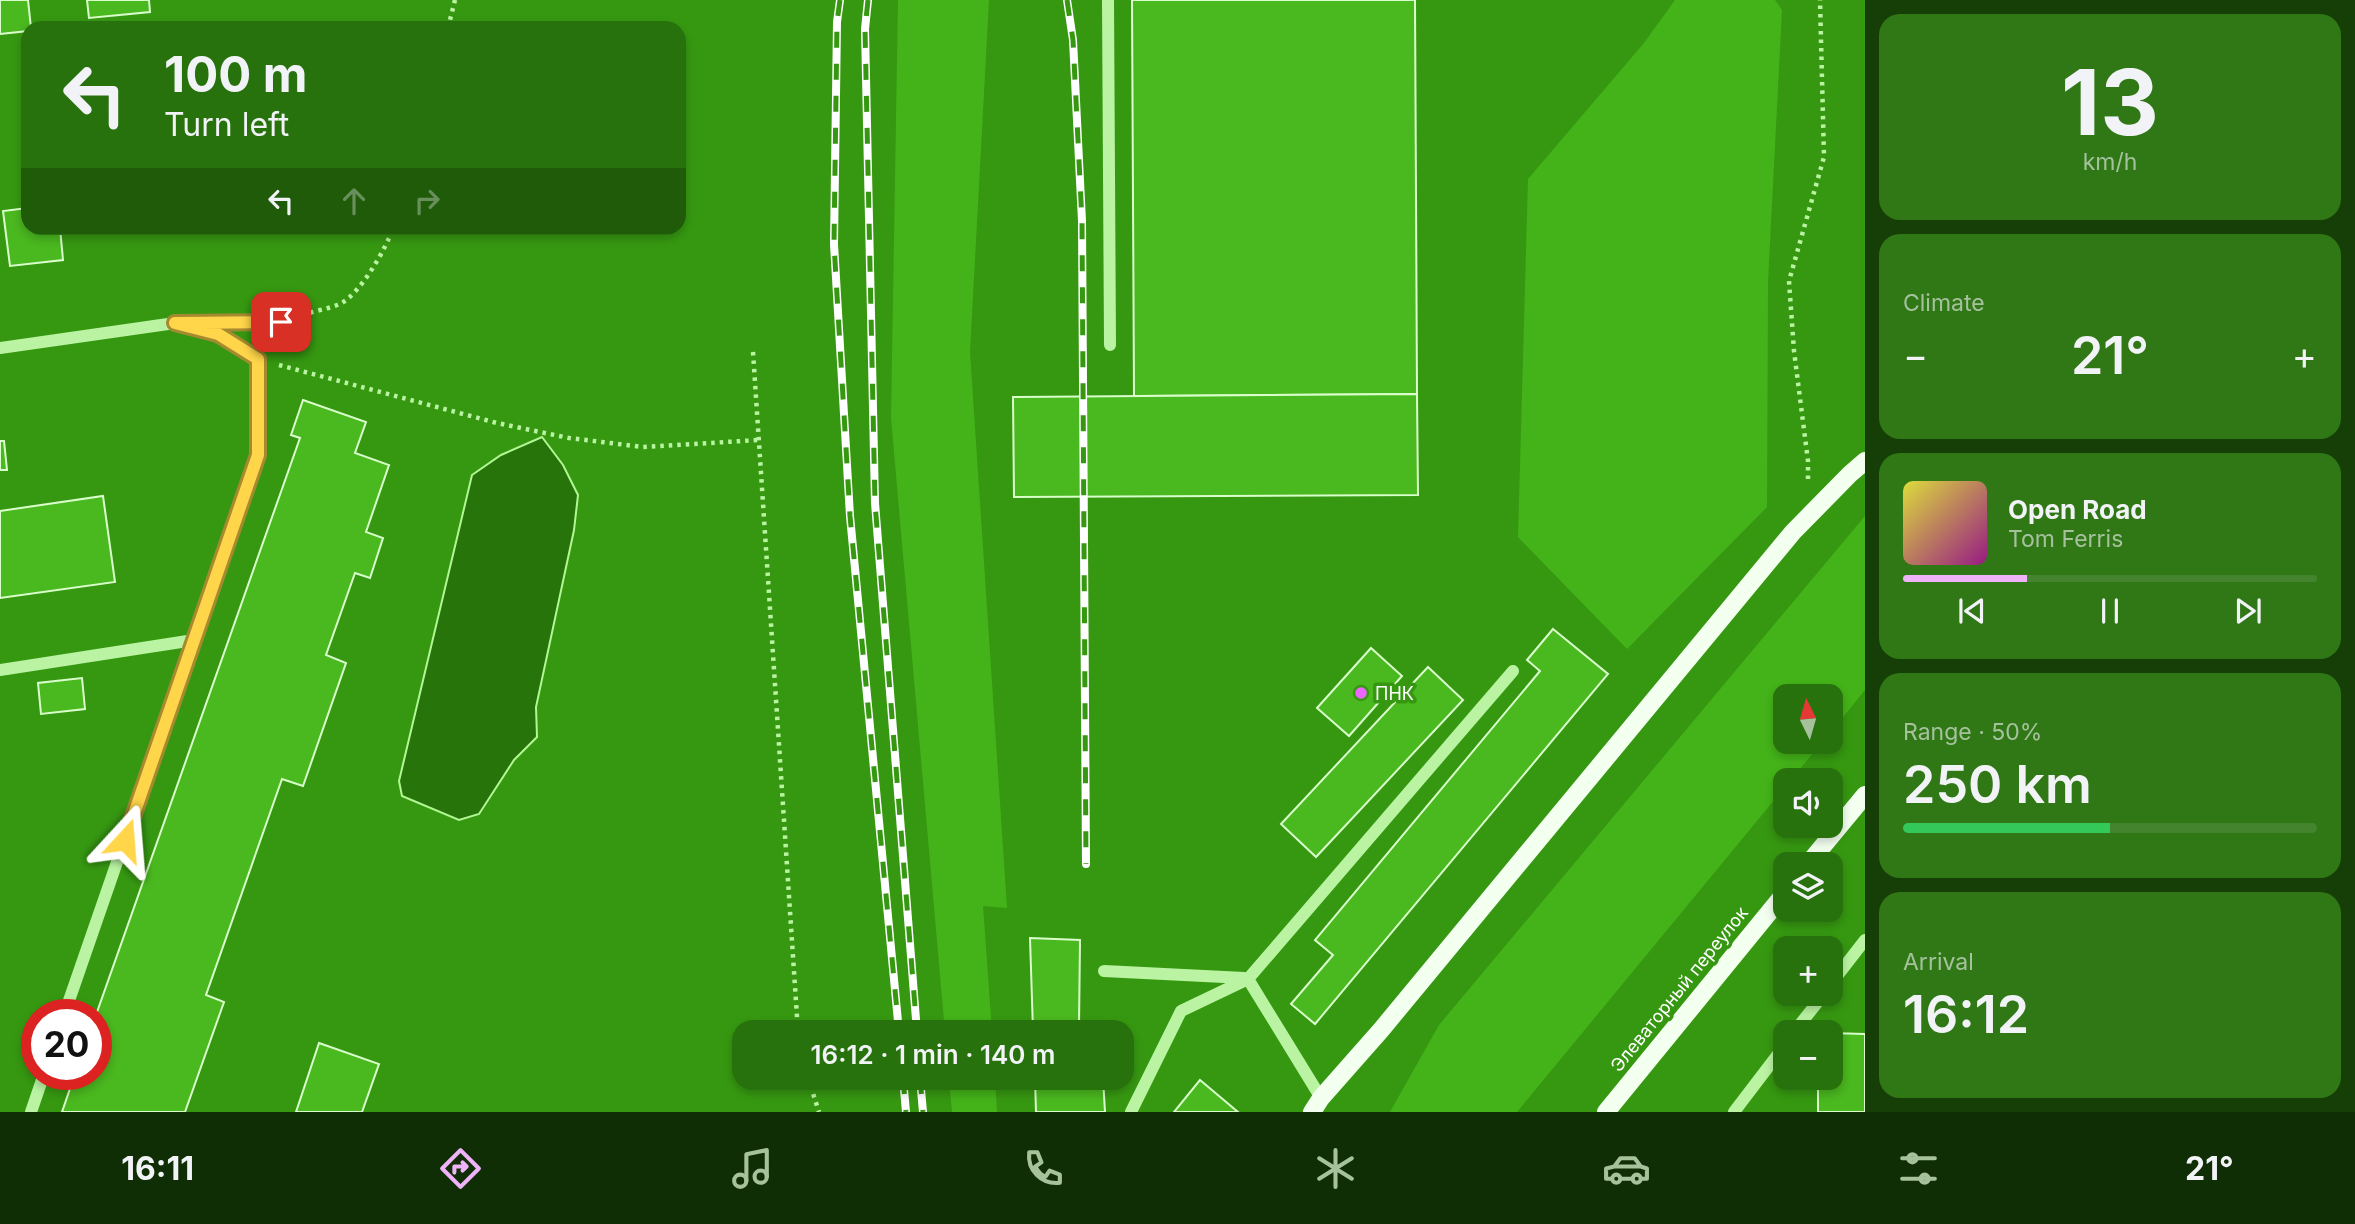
<!DOCTYPE html>
<html lang="en">
<head>
<meta charset="utf-8">
<style>
  body { margin:0; font-family:Inter,sans-serif; background:#307716; color:#f1f3f6; height:100vh; display:flex; flex-direction:column; font-size:26px; white-space:nowrap }
  * { box-sizing:border-box; margin:0 }
  p { font-size:23px; color:#a5c29d }
  .icon { flex:none; width:38px; height:38px; fill:none; stroke:currentColor; stroke-width:2; stroke-linecap:round; stroke-linejoin:round }
  .map { position:relative; flex:1; overflow:hidden }
  .drawer { display:flex; flex-direction:column; gap:14px; padding:14px; background:#163f07; width:490px }
  .drawer>* { flex:none }
  .hud { position:absolute; left:21px; top:21px; width:665px; height:214px; border-radius:21px; box-shadow:0 4px 10px #0003; background:#28720d; color:#f1f3f6; overflow:hidden }
  .needle { width:46px; rotate:355deg }
  .fabs { position:absolute; left:1773px; top:684px; display:grid; gap:14px }
  .fabs a { display:grid; place-items:center; width:70px; height:70px; border-radius:14px; background:#28720d; box-shadow:0 4px 10px #0003; font-size:35px }
  .speed { position:absolute; left:21px; top:999px; display:flex; gap:14px; font-size:35px; font-weight:700; text-align:center }
  .speed>* { display:grid; place-content:center; width:91px; height:91px; border-radius:50%; background:#28720d; box-shadow:0 4px 10px #0003; line-height:1 }
  .speed .limit { border:10px solid #d22; background:#fff; color:#111 }
  .pin { position:absolute; display:grid; place-items:center; width:60px; height:60px; color:#fff; margin:-30px; border-radius:14px; box-shadow:0 4px 10px #0006 }
  .me { position:absolute; width:77px; margin:-38px; rotate:19deg; stroke-linejoin:round; filter:drop-shadow(0 0 5px #0008) }
  .turn { display:flex; align-items:center; gap:24px; height:147px; padding:0 28px; font-size:32px }
  .turn .icon { width:91px; height:91px; stroke-width:2.5 }
  .turn b { display:block; font-size:49px; line-height:60px }
  .lanes { display:flex; align-items:center; height:66px; padding:0 28px; background:#0003; justify-content:center; gap:35px; direction:ltr }
  .lanes .off { opacity:.35 }
  .big { font-size:52px; font-weight:600; line-height:1.1 }
  .drawer .tile { flex:1; display:flex; flex-direction:column; justify-content:center; gap:10px; min-width:0; padding:0 24px; border-radius:21px; background:#307716 }
  .drawer .dial { align-items:center; gap:0 }
  .dial b { font-size:91px; line-height:1 }
  .song { display:flex; align-items:center; gap:21px }
  .cover { width:84px; height:84px; border-radius:10px; background:linear-gradient(135deg,hsl(60 70% 55%),hsl(310 70% 35%)) }
  .played { height:7px; border-radius:4px; background:linear-gradient(90deg,#efb3fa 30%,#44842e 30%) }
  .keys { display:flex; justify-content:space-around; direction:ltr }
  .heat { display:flex; justify-content:space-between; align-items:center; font-size:38px; direction:ltr }
  .charge { height:10px; border-radius:5px; background:linear-gradient(90deg,#34c759 50%,#44842e 0) }
  .trip { position:absolute; left:732px; top:1020px; width:402px; height:70px; border-radius:21px; background:#28720d; box-shadow:0 4px 10px #0003; font-weight:600; line-height:70px; text-align:center }
  .tab-bar { display:flex; height:112px; justify-content:space-around; align-items:center; background:#102e05; color:#a5c29d }
  .tab-bar .icon { width:49px; height:49px }
  .tab-bar .on { color:#efb3fa }
  .tab-bar b { font-size:32px; color:#f1f3f6 }
  main { display:flex; flex:1; min-height:0 }
  .map>svg:first-child { display:block }
  .green { fill:#44b319 }
  .water { fill:#26740a; stroke:#b2f794; stroke-width:2 }
  .building { fill:#4ab81f; stroke:#d9fecb; stroke-width:2 }
  .lines { fill:none; stroke-linecap:round; stroke-linejoin:round }
  .path { stroke:#baf4a3; stroke-width:4.5; stroke-dasharray:3.5 5; stroke-linecap:butt }
  .minor { stroke:#baf4a3; stroke-width:12 }
  .major { stroke:#f3ffef; stroke-width:18 }
  .rail-casing { stroke:#fff; stroke-width:8 }
  .rail { stroke:#369811; stroke-width:5; stroke-dasharray:16; stroke-linecap:butt }
  .route-casing { stroke:#a68a30; stroke-width:18 }
  .route { stroke:#ffd54a; stroke-width:12 }
  .poi-dot { fill:#ec65ff; stroke:#369811; stroke-width:2.5 }
  .labels { text-anchor:middle; dominant-baseline:central; stroke-width:7; stroke-linejoin:round; paint-order:stroke }
  .poi-label { font-size:18px; fill:#fff; stroke:#369811; text-anchor:start }
  .street-label { font-size:18px; fill:#fff; stroke:#369811 }
</style>
</head>
<body>
<main>
<div class="map">
<svg width="1865" height="1112" viewBox="0 0 1865 1112">
  <rect width="100%" height="100%" fill="#369811"/>
  <!-- green -->
  <g class="green">
    <polygon points="898,0 989,0 970,352 1007,908 983,906 992,1032 945,1032 891,418"/>
    <polygon points="1675,0 1775,0 1782,10 1768,282 1767,507 1627,649 1518,537 1528,179 1644,43"/>
    <polygon points="1865,516 1865,690 1831,732 1830,696 1785,696 1785,742 1822,742 1791,780 1785,780 1785,787 1517,1112 1390,1112 1439,1025"/>
    <polygon points="949,1078 995,1078 997,1112 952,1112"/>
  </g>
  <!-- water -->
  <polygon class="water" points="542,437 563,465 578,495 574,530 536,707 537,737 514,760 479,814 459,820 402,796 399,781 472,475 501,455"/>
  <!-- building -->
  <g class="building">
    <polygon points="0,0 28,0 31,28 28,28 28,31 0,34"/>
    <polygon points="87,0 149,0 150,12 89,18"/>
    <polygon points="1132,0 1415,0 1417,394 1134,396"/>
    <polygon points="28,208 28,228 60,228 63,260 10,266 3,211"/>
    <polygon points="1417,394 1418,495 1014,497 1013,397"/>
    <polygon points="303,400 366,422 355,453 389,465 366,532 383,538 370,578 355,573 326,655 346,663 303,786 282,779 206,995 224,1002 185,1112 62,1112 75,1074 96,1074 96,1015 300,438 291,435"/>
    <polygon points="0,441 4,441 7,470 0,470"/>
    <polygon points="103,496 115,582 0,598 0,511"/>
    <polygon points="1553,629 1608,674 1315,1024 1291,1004 1333,955 1315,940 1540,671 1527,660"/>
    <polygon points="1371,648 1402,676 1349,736 1317,708"/>
    <polygon points="1428,667 1463,700 1316,857 1281,824"/>
    <polygon points="82,678 85,709 41,714 38,683"/>
    <polygon points="1030,938 1080,940 1079,1026 1033,1031"/>
    <polygon points="1100,1024 1100,1032 1033,1032 1033,1031"/>
    <polygon points="1830,1033 1865,1034 1865,1112 1818,1112 1818,1078 1830,1078"/>
    <polygon points="319,1043 379,1064 362,1112 296,1112"/>
    <polygon points="1035,1078 1103,1078 1105,1112 1036,1112"/>
    <polygon points="1200,1080 1238,1112 1174,1112"/>
  </g>
  <g class="lines">
    <!-- path -->
    <g class="path">
      <polyline points="448,28 455,0"/>
      <path d="M302,315c12,-4 26,-6 38,-11 20,-10 46,-55 53,-76"/>
      <polyline points="753,352 798,1032"/>
      <polyline points="279,365 497,423 569,438 643,447 759,440"/>
      <polyline points="1808,479 1808,461 1794,351 1789,281 1824,157 1820,0"/>
      <polyline points="808,1078 819,1112"/>
    </g>
    <!-- minor -->
    <g class="minor">
      <polyline points="1108,0 1110,345"/>
      <polyline points="0,348 175,323 281,322"/>
      <polyline points="0,670 194,640"/>
      <polyline points="1104,971 1244,978"/>
      <polyline points="1830,985 1865,940"/>
      <polyline points="64,1015 258,455 258,359 217,333 175,323"/>
      <polyline points="1794,1032 1824,994"/>
      <polyline points="1321,1098 1248,979 1513,671"/>
      <polyline points="31,1112 44,1074"/>
      <polyline points="1131,1112 1181,1011 1248,979"/>
      <polyline points="1734,1112 1785,1045"/>
    </g>
    <!-- major -->
    <g class="major">
      <polyline points="1808,864 1865,795"/>
      <polyline points="1312,1112 1321,1098 1381,1030 1793,532 1850,474 1865,461"/>
      <polyline points="1606,1112 1785,893"/>
    </g>
    <defs>
      <g id="rail">
        <polyline points="840,0 837,22 834,244 850,516 899,1032"/>
        <polyline points="868,0 865,29 875,503 917,1032"/>
        <polyline points="1067,0 1073,40 1082,221 1086,864"/>
        <polyline points="903,1078 906,1112"/>
        <polyline points="920,1078 923,1112"/>
      </g>
    </defs>
    <!-- rail casing -->
    <use href="#rail" class="rail-casing"/>
    <!-- rail -->
    <use href="#rail" class="rail"/>
  </g>
  <g class="lines">
    <defs>
      <polyline id="route" points="125,840 258,455 258,359 218,334 175,323 281,322"/>
    </defs>
    <!-- route casing -->
    <use href="#route" class="route-casing"/>
    <!-- route -->
    <use href="#route" class="route"/>
  </g>
  <!-- markers -->
  <circle class="poi-dot" cx="1361" cy="693" r="7"/>
  <g class="labels">
    <!-- poi labels -->
    <g class="poi-label">
      <text x="1375" y="693">ПНК</text>
    </g>
    <!-- street labels -->
    <g class="street-label">
      <text transform="translate(1679 989) rotate(-51)">Элеваторный переулок</text>
    </g>
  </g>
</svg>
<div class="fabs">
<a><svg class="needle" viewBox="-14 -14 28 28"><path d="M0-13l5 13h-10z" fill="#e53935"/><path d="M0 13l5-13h-10z" fill="#a5c29d"/></svg></a>
<a><svg class="icon" aria-label="sound" viewBox="0 0 24 24"><path d="M4 9h4l5-4v14l-5-4H4zM17 9q2 3 0 6"/></svg></a>
<a><svg class="icon" aria-label="layers" viewBox="0 0 24 24"><path d="M12 4l9 5-9 5-9-5zM3 14l9 5 9-5"/></svg></a>
<a>+</a>
<a>−</a>
</div>
<div class="speed"><div class="limit">20</div></div>
<div class="pin" style="left:281px;top:322px;background:#d93025"><svg class="icon" aria-label="arrive" viewBox="0 0 24 24"><path d="M6 21V4h12l-3 4 3 4H6"/></svg></div>
<svg class="me" style="left:125px;top:840px" viewBox="-20 -20 40 40"><path d="M0-17L14 15 0 8-14 15z" fill="#ffd54a" stroke="#fff" stroke-width="4"/></svg>
<div class="trip">16:12 · 1 min · 140 m</div>
<div class="hud">
<div class="turn"><svg class="icon" aria-label="left" viewBox="0 0 24 24"><path d="M17 20v-9H6M10 6l-5 5 5 5"/></svg><div><b>100 m</b>Turn left</div></div>
<div class="lanes"><svg class="icon" aria-label="left" viewBox="0 0 24 24"><path d="M17 20v-9H6M10 6l-5 5 5 5"/></svg><svg class="icon off" aria-label="ahead" viewBox="0 0 24 24"><path d="M12 20V5M6 11l6-6 6 6"/></svg><svg class="icon off" aria-label="right" viewBox="0 0 24 24"><path d="M7 20v-9h11M14 6l5 5-5 5"/></svg></div>
</div>
</div>
<section class="drawer">
<div class="tile dial"><b>13</b><p>km/h</p></div>
<div class="tile"><p>Climate</p>
<div class="heat"><a>−</a><b class="big">21°</b><a>+</a></div>
</div>
<div class="tile">
<div class="song"><i class="cover"></i><div><b>Open Road</b><p>Tom Ferris</p></div></div>
<div class="played"></div>
<div class="keys"><svg class="icon" aria-label="previous" viewBox="0 0 24 24"><path d="M18 5L8 12l10 7zM5 5v14"/></svg><svg class="icon" aria-label="pause" viewBox="0 0 24 24"><path d="M8 5v14M16 5v14"/></svg><svg class="icon" aria-label="next" viewBox="0 0 24 24"><path d="M6 5l10 7-10 7zM19 5v14"/></svg></div>
</div>
<div class="tile"><p>Range · 50%</p><b class="big">250 km</b><div class="charge"></div></div>
<div class="tile"><p>Arrival</p><b class="big">16:12</b></div>
</section>
</main>
<nav class="tab-bar">
<b>16:11</b>
<svg class="icon on" aria-label="directions" viewBox="0 0 24 24"><path d="M12 3l9 9-9 9-9-9zM9 14v-3h6M13 9l2 2-2 2"/></svg>
<svg class="icon" aria-label="music" viewBox="0 0 24 24"><path d="M9 18V5l10-2v13"/><circle cx="6" cy="18" r="3"/><circle cx="16" cy="16" r="3"/></svg>
<svg class="icon" aria-label="phone" viewBox="0 0 24 24"><path d="M5 4h4l2 5-3 2q2 4 5 5l2-3 5 2v4C11 20 4 13 5 4z"/></svg>
<svg class="icon" aria-label="climate" viewBox="0 0 24 24"><path d="M12 3v18M4 7l16 10M4 17L20 7"/></svg>
<svg class="icon" aria-label="car" viewBox="0 0 24 24"><path d="M5 17H2v-5l4-1 3-4h7l3 4 3 1v5h-3M9 17h6M6 11h13"/><circle cx="7" cy="17" r="2"/><circle cx="17" cy="17" r="2"/></svg>
<svg class="icon" aria-label="filters" viewBox="0 0 24 24"><path d="M4 7h16M4 17h16"/><circle cx="9" cy="7" r="2"/><circle cx="15" cy="17" r="2"/></svg>
<b>21°</b>
</nav>
</body>
</html>
